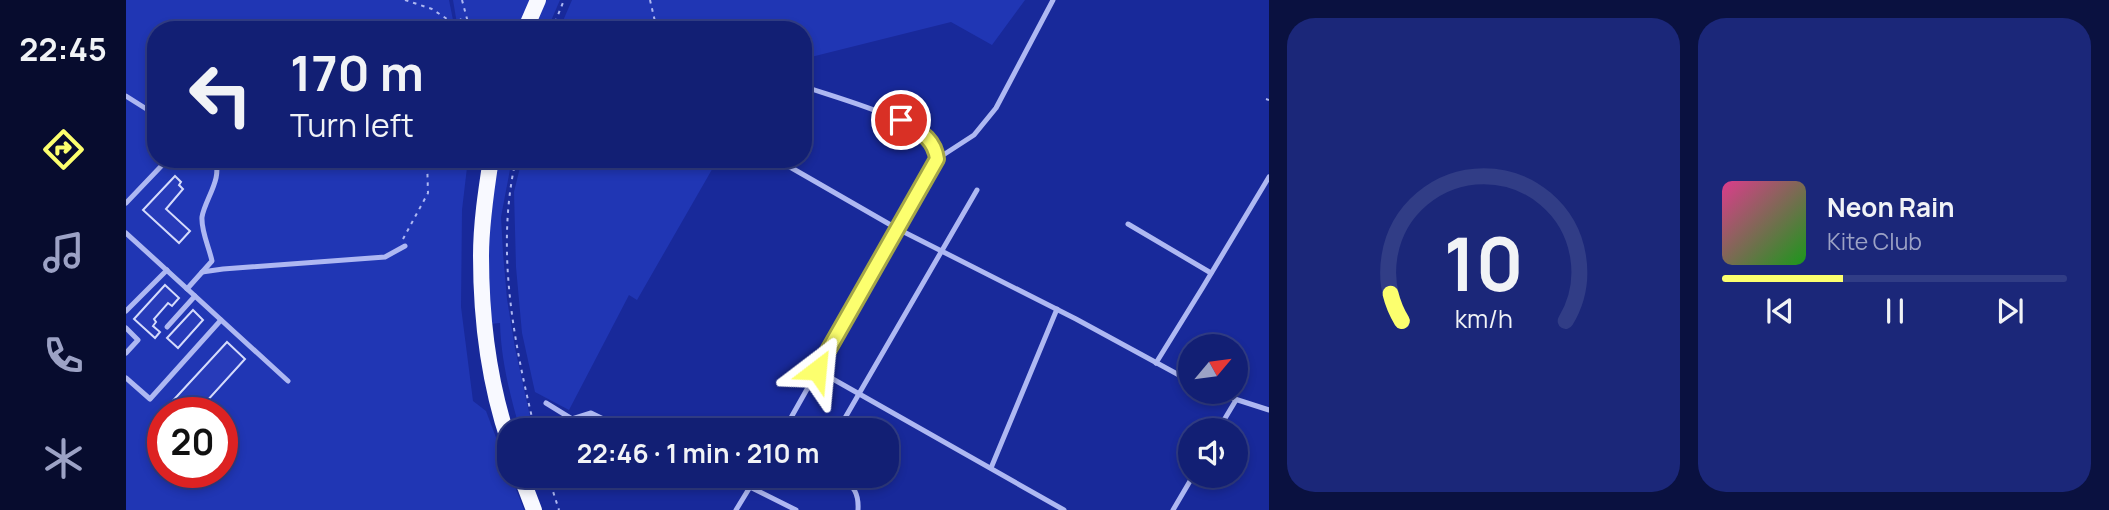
<!DOCTYPE html>
<html lang="en">
<head>
<meta charset="utf-8">
<style>
  body { margin:0; font-family:Manrope,sans-serif; background:#1b2779; color:#f1f3f6; height:100vh; display:flex; flex-direction:column; font-size:26px; white-space:nowrap }
  * { box-sizing:border-box; margin:0 }
  p { font-size:23px; color:#9ca2c5 }
  .icon { flex:none; width:38px; height:38px; fill:none; stroke:currentColor; stroke-width:2; stroke-linecap:round; stroke-linejoin:round }
  .map { position:relative; flex:1; overflow:hidden }
  .panel { display:flex; flex-direction:column; gap:18px; padding:18px; background:#0a1140; width:840px }
  .panel>* { flex:none }
  .banner { position:absolute; left:21px; top:21px; width:665px; height:147px; border-radius:28px; box-shadow:0 4px 10px #0003,0 0 0 2px #313d86; background:#121f74; color:#f1f3f6; overflow:hidden }
  .needle { width:46px; rotate:61deg }
  .tools { position:absolute; left:1052px; top:334px; display:grid; gap:14px }
  .tools a { display:grid; place-items:center; width:70px; height:70px; border-radius:50%; background:#121f74; box-shadow:0 4px 10px #0003,0 0 0 2px #313d86; font-size:35px }
  .speed { position:absolute; left:21px; top:397px; display:flex; gap:14px; font-size:35px; font-weight:700; text-align:center }
  .speed>* { display:grid; place-content:center; width:91px; height:91px; border-radius:50%; background:#121f74; box-shadow:0 4px 10px #0003,0 0 0 2px #313d86; line-height:1 }
  .speed .limit { border:10px solid #d22; background:#fff; color:#111 }
  .pin { position:absolute; display:grid; place-items:center; width:60px; height:60px; color:#fff; margin:-30px; border:4px solid #fff; border-radius:50%; box-shadow:0 2px 7px #0007 }
  .me { position:absolute; width:77px; margin:-38px; rotate:29deg; stroke-linejoin:round; filter:drop-shadow(0 0 5px #0008) }
  .turn { display:flex; align-items:center; gap:24px; height:147px; padding:0 28px; font-size:32px }
  .turn .icon { width:91px; height:91px; stroke-width:2.5 }
  .turn b { display:block; font-size:49px; line-height:60px }
  .panel .widget { flex:1; display:flex; flex-direction:column; justify-content:center; gap:10px; min-width:0; padding:0 24px; border-radius:28px; background:#1b2779 }
  .panel .dial { align-items:center; gap:0 }
  .dial svg { height:182px; overflow:visible; fill:none; stroke:#313d86; stroke-width:7; stroke-linecap:round; text-anchor:middle }
  .dial text { fill:#f1f3f6; stroke:none }
  .song { display:flex; align-items:center; gap:21px }
  .cover { width:84px; height:84px; border-radius:10px; background:linear-gradient(135deg,hsl(330 70% 55%),hsl(120 70% 35%)) }
  .played { height:7px; border-radius:4px; background:linear-gradient(90deg,#fcff6e 35%,#313d86 35%) }
  .keys { display:flex; justify-content:space-around; direction:ltr }
  .panel .tiles { flex:1; display:grid; gap:18px; grid-template-columns:repeat(2,1fr) }
  .trip { position:absolute; left:371px; top:418px; width:402px; height:70px; border-radius:28px; background:#121f74; box-shadow:0 4px 10px #0003,0 0 0 2px #313d86; font-weight:700; line-height:70px; text-align:center }
  main { display:flex; flex:1; min-height:0 }
  .dock { display:flex; flex-direction:column; width:126px; justify-content:space-around; align-items:center; background:#070c2e; color:#9ca2c5 }
  .dock .icon { width:49px; height:49px }
  .dock .active { color:#fcff6e }
  .dock b { font-size:32px; color:#f1f3f6 }
  .map>svg:first-child { display:block }
  .green { fill:#2036b4; fill-rule:evenodd }
  .building { fill:#273bb9; stroke:#d5dbfc; stroke-width:2 }
  .lines { fill:none; stroke-linecap:round; stroke-linejoin:round }
  .path { stroke:#aeb8f2; stroke-width:2; stroke-dasharray:3.5 5; stroke-linecap:butt }
  .service { stroke:#aeb8f2; stroke-width:5 }
  .primary { stroke:#f8f9ff; stroke-width:16 }
  .route-casing { stroke:#a4a648; stroke-width:18 }
  .route { stroke:#fcff6e; stroke-width:12 }
</style>
</head>
<body>
<main>
<nav class="dock">
<b>22:45</b>
<svg class="icon active" aria-label="directions" viewBox="0 0 24 24"><path d="M12 3l9 9-9 9-9-9zM9 14v-3h6M13 9l2 2-2 2"/></svg>
<svg class="icon" aria-label="music" viewBox="0 0 24 24"><path d="M9 18V5l10-2v13"/><circle cx="6" cy="18" r="3"/><circle cx="16" cy="16" r="3"/></svg>
<svg class="icon" aria-label="phone" viewBox="0 0 24 24"><path d="M5 4h4l2 5-3 2q2 4 5 5l2-3 5 2v4C11 20 4 13 5 4z"/></svg>
<svg class="icon" aria-label="climate" viewBox="0 0 24 24"><path d="M12 3v18M4 7l16 10M4 17L20 7"/></svg>
</nav>
<div class="map">
<svg width="1143" height="510" viewBox="0 0 1143 510">
  <rect width="100%" height="100%" fill="#18299a"/>
  <!-- green -->
  <g class="green">
    <path d="M0,0h323l6,30h-299v129h312l-6,51 -1,97 12,94 13,10 23,61v4h2l13,34h-398zM37,413h59v59h-59z"/>
    <polygon points="327,0 405,0 393,30 332,30"/>
    <polygon points="416,0 434,0 421,30 405,30"/>
    <polygon points="446,0 899,0 866,45 825,22 677,59 677,30 433,30"/>
    <path d="M369,159h17l-11,58 2,36 4,46 8,49 18,82h-13c-10,-35 -19,-70 -20,-107l-10,1 -3,-67z"/>
    <polygon points="396,159 592,159 511,300 503,295 443,410 409,392 396,333 390,267 388,192"/>
  </g>
  <!-- building -->
  <g class="building">
    <polygon points="49,176 55,182 53,185 57,189 40,209 64,231 53,243 17,210"/>
    <polygon points="39,285 53,298 46,306 42,303 28,319 30,322 27,326 34,332 29,338 8,319"/>
    <polygon points="67,310 77,320 52,348 41,338"/>
    <polygon points="101,342 119,359 70,413 50,413 42,406"/>
  </g>
  <g class="lines">
    <!-- path -->
    <g class="path">
      <polyline points="279,0 306,9 327,23 340,17"/>
      <polyline points="336,0 344,30"/>
      <polyline points="524,0 531,30"/>
      <polyline points="323,30 326,24"/>
      <polyline points="426,30 438,0"/>
      <polyline points="1140,99 1143,100"/>
      <path d="M390,159c-21,90 -2,184 19,271"/>
      <polyline points="277,239 302,193 301,159"/>
      <polyline points="422,476 433,510"/>
    </g>
    <!-- service -->
    <g class="service">
      <path d="M677,86c29,11 121,34 132,62 2,3 1,7 2,11"/>
      <polyline points="0,96 30,115"/>
      <polyline points="650,159 770,228 950,319 1064,381"/>
      <polyline points="0,203 42,159"/>
      <polyline points="1002,224 1085,273"/>
      <polyline points="0,233 162,381"/>
      <polyline points="76,272 97,269 259,257 279,246"/>
      <path d="M61,289l25,-28c-3,-14 -11,-30 -10,-44 3,-18 22,-40 12,-58"/>
      <polyline points="0,311 41,270"/>
      <polyline points="41,327 69,296"/>
      <polyline points="0,328 12,340 0,353"/>
      <polyline points="1030,363 1077,287 1143,177"/>
      <polyline points="691,370 938,510"/>
      <polyline points="0,378 24,399 95,320"/>
      <polyline points="1087,392 1143,410"/>
      <polyline points="420,403 446,419 465,413 500,430"/>
      <polyline points="658,430 811,159 848,135 870,108 927,0"/>
      <polyline points="712,430 851,190"/>
      <polyline points="1092,430 1110,400"/>
      <polyline points="865,468 931,309"/>
      <polyline points="602,476 670,510"/>
      <path d="M716,476c12,12 17,17 16,34"/>
      <polyline points="610,510 624,487 633,476"/>
      <polyline points="1047,510 1067,476"/>
    </g>
    <!-- primary -->
    <g class="primary">
      <polyline points="399,30 412,0"/>
      <path d="M365,159c-5,32 -10,65 -10,97 0,62 8,127 28,186"/>
      <polyline points="395,476 408,510"/>
    </g>
  </g>
  <g class="lines">
    <defs>
      <path id="route" d="M691,370l120,-211c-3,-22 -19,-28 -36,-39"/>
    </defs>
    <!-- route casing -->
    <use href="#route" class="route-casing"/>
    <!-- route -->
    <use href="#route" class="route"/>
  </g>
</svg>
<div class="tools">
<a><svg class="needle" viewBox="-14 -14 28 28"><path d="M0-13l5 13h-10z" fill="#e53935"/><path d="M0 13l5-13h-10z" fill="#9ca2c5"/></svg></a>
<a><svg class="icon" aria-label="sound" viewBox="0 0 24 24"><path d="M4 9h4l5-4v14l-5-4H4zM17 9q2 3 0 6"/></svg></a>
</div>
<div class="speed"><div class="limit">20</div></div>
<div class="pin" style="left:775px;top:120px;background:#d93025"><svg class="icon" aria-label="arrive" viewBox="0 0 24 24"><path d="M6 21V4h12l-3 4 3 4H6"/></svg></div>
<svg class="me" style="left:691px;top:370px" viewBox="-20 -20 40 40"><path d="M0-17L14 15 0 8-14 15z" fill="#fcff6e" stroke="#fff" stroke-width="4"/></svg>
<div class="trip">22:46 · 1 min · 210 m</div>
<div class="banner">
<div class="turn"><svg class="icon" aria-label="left" viewBox="0 0 24 24"><path d="M17 20v-9H6M10 6l-5 5 5 5"/></svg><div><b>170 m</b>Turn left</div></div>
</div>
</div>
<section class="panel">
<div class="tiles">
<div class="widget dial"><svg viewBox="0 0 100 80">
<path d="M14 69A42 42 0 1 1 86 69"/>
<path d="M14 69A42 42 0 0 1 9 57" stroke="#fcff6e"/>
<text x="50" y="56" font-size="32" font-weight="700">10</text>
<text x="50" y="72" font-size="11">km/h</text>
</svg></div>
<div class="widget">
<div class="song"><i class="cover"></i><div><b>Neon Rain</b><p>Kite Club</p></div></div>
<div class="played"></div>
<div class="keys"><svg class="icon" aria-label="previous" viewBox="0 0 24 24"><path d="M18 5L8 12l10 7zM5 5v14"/></svg><svg class="icon" aria-label="pause" viewBox="0 0 24 24"><path d="M8 5v14M16 5v14"/></svg><svg class="icon" aria-label="next" viewBox="0 0 24 24"><path d="M6 5l10 7-10 7zM19 5v14"/></svg></div>
</div>
</div>
</section>
</main>
</body>
</html>
